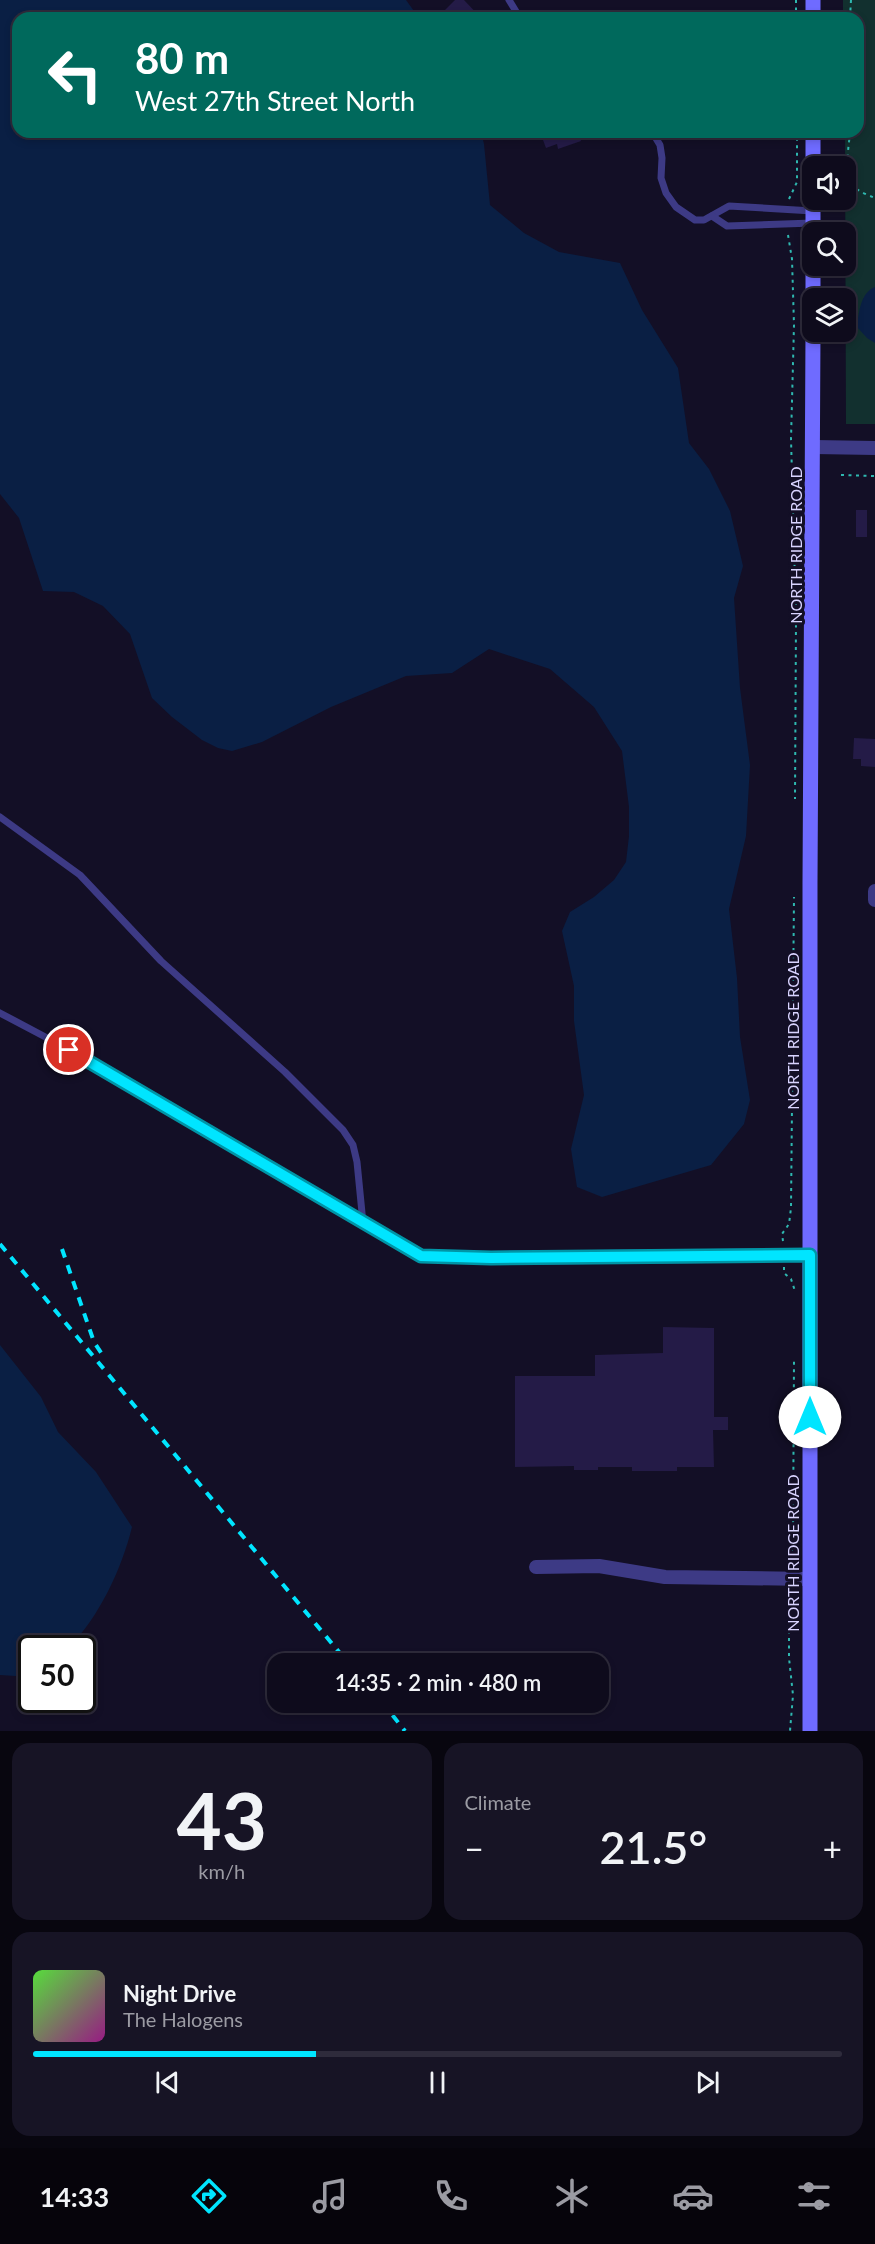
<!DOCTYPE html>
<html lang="en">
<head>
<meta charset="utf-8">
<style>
  body { margin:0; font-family:Lato,sans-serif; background:#171425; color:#f1f3f6; height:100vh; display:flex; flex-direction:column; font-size:22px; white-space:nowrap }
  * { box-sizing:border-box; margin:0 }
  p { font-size:20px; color:#9b9ba3 }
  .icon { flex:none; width:33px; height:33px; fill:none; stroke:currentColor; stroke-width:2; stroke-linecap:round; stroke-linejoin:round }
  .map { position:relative; height:1731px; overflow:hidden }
  .side { display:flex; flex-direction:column; gap:12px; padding:12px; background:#08060f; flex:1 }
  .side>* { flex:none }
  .hud { position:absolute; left:12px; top:12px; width:852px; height:126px; border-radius:18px; box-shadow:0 3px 9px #0003,0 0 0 2px #2e2b3b; background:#00695c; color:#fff; overflow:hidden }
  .tools { position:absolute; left:802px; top:156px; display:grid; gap:12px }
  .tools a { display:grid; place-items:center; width:54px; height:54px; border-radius:12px; background:#0e0b1c; box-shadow:0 3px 9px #0003,0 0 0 2px #2e2b3b; font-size:30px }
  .speed { position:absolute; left:18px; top:1635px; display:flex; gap:12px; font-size:30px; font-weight:700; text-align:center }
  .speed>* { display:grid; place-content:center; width:78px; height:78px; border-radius:50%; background:#0e0b1c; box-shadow:0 3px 9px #0003,0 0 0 2px #2e2b3b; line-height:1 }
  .speed .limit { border:3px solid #111; border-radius:9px; background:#fff; color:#111 }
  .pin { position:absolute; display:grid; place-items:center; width:51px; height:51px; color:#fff; margin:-26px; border:3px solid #fff; border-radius:50%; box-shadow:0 2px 6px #0007 }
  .me { position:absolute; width:66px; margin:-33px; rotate:0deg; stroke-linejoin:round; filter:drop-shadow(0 0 4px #0008) }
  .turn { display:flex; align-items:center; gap:21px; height:126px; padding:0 24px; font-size:27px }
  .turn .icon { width:78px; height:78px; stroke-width:2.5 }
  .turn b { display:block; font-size:42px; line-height:51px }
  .big { font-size:45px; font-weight:600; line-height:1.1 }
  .side .widget { flex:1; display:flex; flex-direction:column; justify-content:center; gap:9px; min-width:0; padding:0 21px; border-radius:18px; background:#171425 }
  .side .dial { align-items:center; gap:0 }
  .dial b { font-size:78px; line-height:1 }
  .song { display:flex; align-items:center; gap:18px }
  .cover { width:72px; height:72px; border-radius:9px; background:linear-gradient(135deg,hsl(110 70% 55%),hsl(310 70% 35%)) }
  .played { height:6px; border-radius:3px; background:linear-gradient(90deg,#00e5ff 35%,#2e2b3b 35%) }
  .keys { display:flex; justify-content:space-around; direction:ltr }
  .heat { display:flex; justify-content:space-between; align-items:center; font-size:33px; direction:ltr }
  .side .tiles { flex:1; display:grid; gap:12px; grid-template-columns:1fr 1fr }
  .widget:last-child { grid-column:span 2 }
  .trip { position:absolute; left:267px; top:1653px; width:342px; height:60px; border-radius:18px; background:#0e0b1c; box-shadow:0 3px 9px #0003,0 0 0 2px #2e2b3b; font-weight:600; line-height:60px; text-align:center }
  .menu { display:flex; height:96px; justify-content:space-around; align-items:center; background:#06040b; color:#9b9ba3 }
  .menu .icon { width:42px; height:42px }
  .menu .on { color:#00e5ff }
  .menu b { font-size:27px; color:#f1f3f6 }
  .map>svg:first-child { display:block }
  .green { fill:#12302f }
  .water { fill:#0a1f44 }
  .building { fill:#241b47 }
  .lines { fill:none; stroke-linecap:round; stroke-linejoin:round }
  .path { stroke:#2fb8b0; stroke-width:2; stroke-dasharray:3 4.5; stroke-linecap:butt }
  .lane { stroke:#3d3a85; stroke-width:7 }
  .street { stroke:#3d3a85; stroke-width:14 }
  .secondary { stroke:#6f6bff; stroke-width:15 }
  .rail { stroke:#00e5ff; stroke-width:4; stroke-dasharray:9 8; stroke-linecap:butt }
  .route-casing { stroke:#0095a6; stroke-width:15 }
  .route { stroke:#00e5ff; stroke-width:10 }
  .labels { text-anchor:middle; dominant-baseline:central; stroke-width:6; stroke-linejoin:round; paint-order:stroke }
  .street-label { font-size:16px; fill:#d9d4ff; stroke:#130f26 }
</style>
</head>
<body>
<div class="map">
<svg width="875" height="1731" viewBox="0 0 875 1731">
  <rect width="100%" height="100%" fill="#130f26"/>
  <!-- green -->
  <polygon class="green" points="843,0 875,0 875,424 846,424 845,132 858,132 858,18 843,18"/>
  <!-- water -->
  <g class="water">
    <polygon points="0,0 406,0 419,18 18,18 18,132 481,132 484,144 490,205 524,233 559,252 620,263 642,310 678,368 689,443 709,469 730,511 743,566 734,598 740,688 750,765 746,836 729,909 737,978 740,1037 750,1100 744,1124 711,1165 602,1197 577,1187 571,1149 584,1095 574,1021 574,986 562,931 570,912 594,897 614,880 626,862 629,836 629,807 622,751 594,707 550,669 489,649 452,673 406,676 331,707 262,742 232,751 218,748 202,740 172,717 152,698 130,634 103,606 74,592 43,591 19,518 0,494"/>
    <path d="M875,287v56l-8,-5 -10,-11c2,-14 3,-34 18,-40z"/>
    <path d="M0,1345l41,52 17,35 38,40 36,55c-10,41 -33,91 -64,121h-36l-1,29 -31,-2z"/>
  </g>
  <!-- building -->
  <g class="building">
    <polygon points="455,0 464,0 481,18 450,18 444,11"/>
    <polygon points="540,132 578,132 581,141 558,149 557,144 546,148"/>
    <rect x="856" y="510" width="11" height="27"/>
    <polygon points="854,738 875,739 875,767 861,766 861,759 853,759"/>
    <polygon points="663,1327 714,1328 714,1417 728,1417 728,1430 713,1430 714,1467 677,1467 677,1471 632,1471 632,1467 598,1467 598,1470 574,1470 574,1466 515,1467 515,1376 595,1376 595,1355 663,1353"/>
  </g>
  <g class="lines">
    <!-- path -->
    <g class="path">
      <polyline points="796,0 796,18"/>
      <polyline points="850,18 851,0"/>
      <path d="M850,132c-1,15 -7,42 3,54 6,6 15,9 22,12"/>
      <polyline points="789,199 797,182 797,132"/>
      <polyline points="788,235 792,259 794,325 791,439 796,618 795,799"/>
      <polyline points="841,475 875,476"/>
      <polyline points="783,1241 782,1234 789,1224 791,1208 794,897"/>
      <polyline points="784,1267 784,1273 791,1279 795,1291"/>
      <polyline points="790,1567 793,1540 794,1360"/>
      <polyline points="789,1593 789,1658 793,1695 790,1731"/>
    </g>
    <!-- lane -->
    <g class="lane">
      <polyline points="509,0 520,18"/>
      <polyline points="652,132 660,145 662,158 661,178 666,193 676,207 695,220 704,220 729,206 813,211"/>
      <polyline points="712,216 727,226 813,223"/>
      <polyline points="0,817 80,875 161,961 285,1072 343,1130 353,1145 357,1162 363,1223"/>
      <polyline points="0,1013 51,1040 421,1256 491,1258"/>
    </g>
    <!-- street -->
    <g class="street">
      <polyline points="814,447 875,448"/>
      <polyline points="875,891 875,900"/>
      <polyline points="491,1258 810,1255"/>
      <polyline points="536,1567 599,1566 665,1577 809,1579"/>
    </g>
    <!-- secondary -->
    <g class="secondary">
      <polyline points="813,0 813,18"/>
      <polyline points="813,132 813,166"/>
      <polyline points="813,232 813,200"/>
      <polyline points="813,266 813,298"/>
      <polyline points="810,1731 810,884 813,332"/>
    </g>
    <!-- rail -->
    <g class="rail">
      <polyline points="0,1244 349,1664"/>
      <polyline points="62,1249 94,1342 104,1357"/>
      <polyline points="382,1702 405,1731"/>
    </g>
  </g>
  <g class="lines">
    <defs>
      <polyline id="route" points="69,1050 421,1256 491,1258 810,1255 810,1417"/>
    </defs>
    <!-- route casing -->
    <use href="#route" class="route-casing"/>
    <!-- route -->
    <use href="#route" class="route"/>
  </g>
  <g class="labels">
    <!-- street labels -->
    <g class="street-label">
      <text transform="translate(795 545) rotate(-90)">NORTH RIDGE ROAD</text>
      <text transform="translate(792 1031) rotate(-90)">NORTH RIDGE ROAD</text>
      <text transform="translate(792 1553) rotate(-90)">NORTH RIDGE ROAD</text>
    </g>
  </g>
</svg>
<div class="tools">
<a><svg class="icon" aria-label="sound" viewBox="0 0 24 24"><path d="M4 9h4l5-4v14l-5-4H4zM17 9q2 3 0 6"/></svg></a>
<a><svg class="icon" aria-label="search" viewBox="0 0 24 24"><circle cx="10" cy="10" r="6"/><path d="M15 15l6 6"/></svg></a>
<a><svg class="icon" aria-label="layers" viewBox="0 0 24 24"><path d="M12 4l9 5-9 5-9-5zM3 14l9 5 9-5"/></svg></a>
</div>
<div class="speed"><div class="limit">50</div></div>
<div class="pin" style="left:69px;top:1050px;background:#d93025"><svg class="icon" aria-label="arrive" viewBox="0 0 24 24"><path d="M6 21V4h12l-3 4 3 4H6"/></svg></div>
<svg class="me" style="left:810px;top:1417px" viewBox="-20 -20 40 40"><circle r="19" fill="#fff"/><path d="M0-13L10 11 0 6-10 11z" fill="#00e5ff"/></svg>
<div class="trip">14:35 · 2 min · 480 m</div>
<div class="hud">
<div class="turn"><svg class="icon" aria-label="left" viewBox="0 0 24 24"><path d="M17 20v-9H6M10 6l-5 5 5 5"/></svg><div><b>80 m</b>West 27th Street North</div></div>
</div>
</div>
<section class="side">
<div class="tiles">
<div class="widget dial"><b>43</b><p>km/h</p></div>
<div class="widget"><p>Climate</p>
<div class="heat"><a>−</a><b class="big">21.5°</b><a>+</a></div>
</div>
<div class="widget">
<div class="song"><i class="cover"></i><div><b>Night Drive</b><p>The Halogens</p></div></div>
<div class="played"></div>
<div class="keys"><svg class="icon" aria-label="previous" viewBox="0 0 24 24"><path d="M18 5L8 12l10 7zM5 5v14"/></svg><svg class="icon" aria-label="pause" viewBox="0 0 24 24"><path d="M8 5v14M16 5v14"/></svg><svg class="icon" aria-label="next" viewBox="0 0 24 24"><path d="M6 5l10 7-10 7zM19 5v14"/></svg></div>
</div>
</div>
</section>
<nav class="menu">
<b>14:33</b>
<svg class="icon on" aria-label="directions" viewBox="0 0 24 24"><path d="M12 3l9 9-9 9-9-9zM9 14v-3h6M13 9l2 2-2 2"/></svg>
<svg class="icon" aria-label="music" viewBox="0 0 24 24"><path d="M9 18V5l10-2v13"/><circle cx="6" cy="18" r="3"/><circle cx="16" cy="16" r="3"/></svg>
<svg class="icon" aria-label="phone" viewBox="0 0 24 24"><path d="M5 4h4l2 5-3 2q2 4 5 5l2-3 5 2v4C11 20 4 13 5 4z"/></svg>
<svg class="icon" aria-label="climate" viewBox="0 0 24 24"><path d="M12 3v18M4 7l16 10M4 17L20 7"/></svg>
<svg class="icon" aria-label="car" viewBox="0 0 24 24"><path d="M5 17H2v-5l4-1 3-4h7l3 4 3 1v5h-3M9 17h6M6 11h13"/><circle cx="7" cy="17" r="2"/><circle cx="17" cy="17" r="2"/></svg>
<svg class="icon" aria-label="filters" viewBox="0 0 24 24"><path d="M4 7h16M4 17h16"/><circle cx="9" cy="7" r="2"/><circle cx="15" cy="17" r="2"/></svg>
</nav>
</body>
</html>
